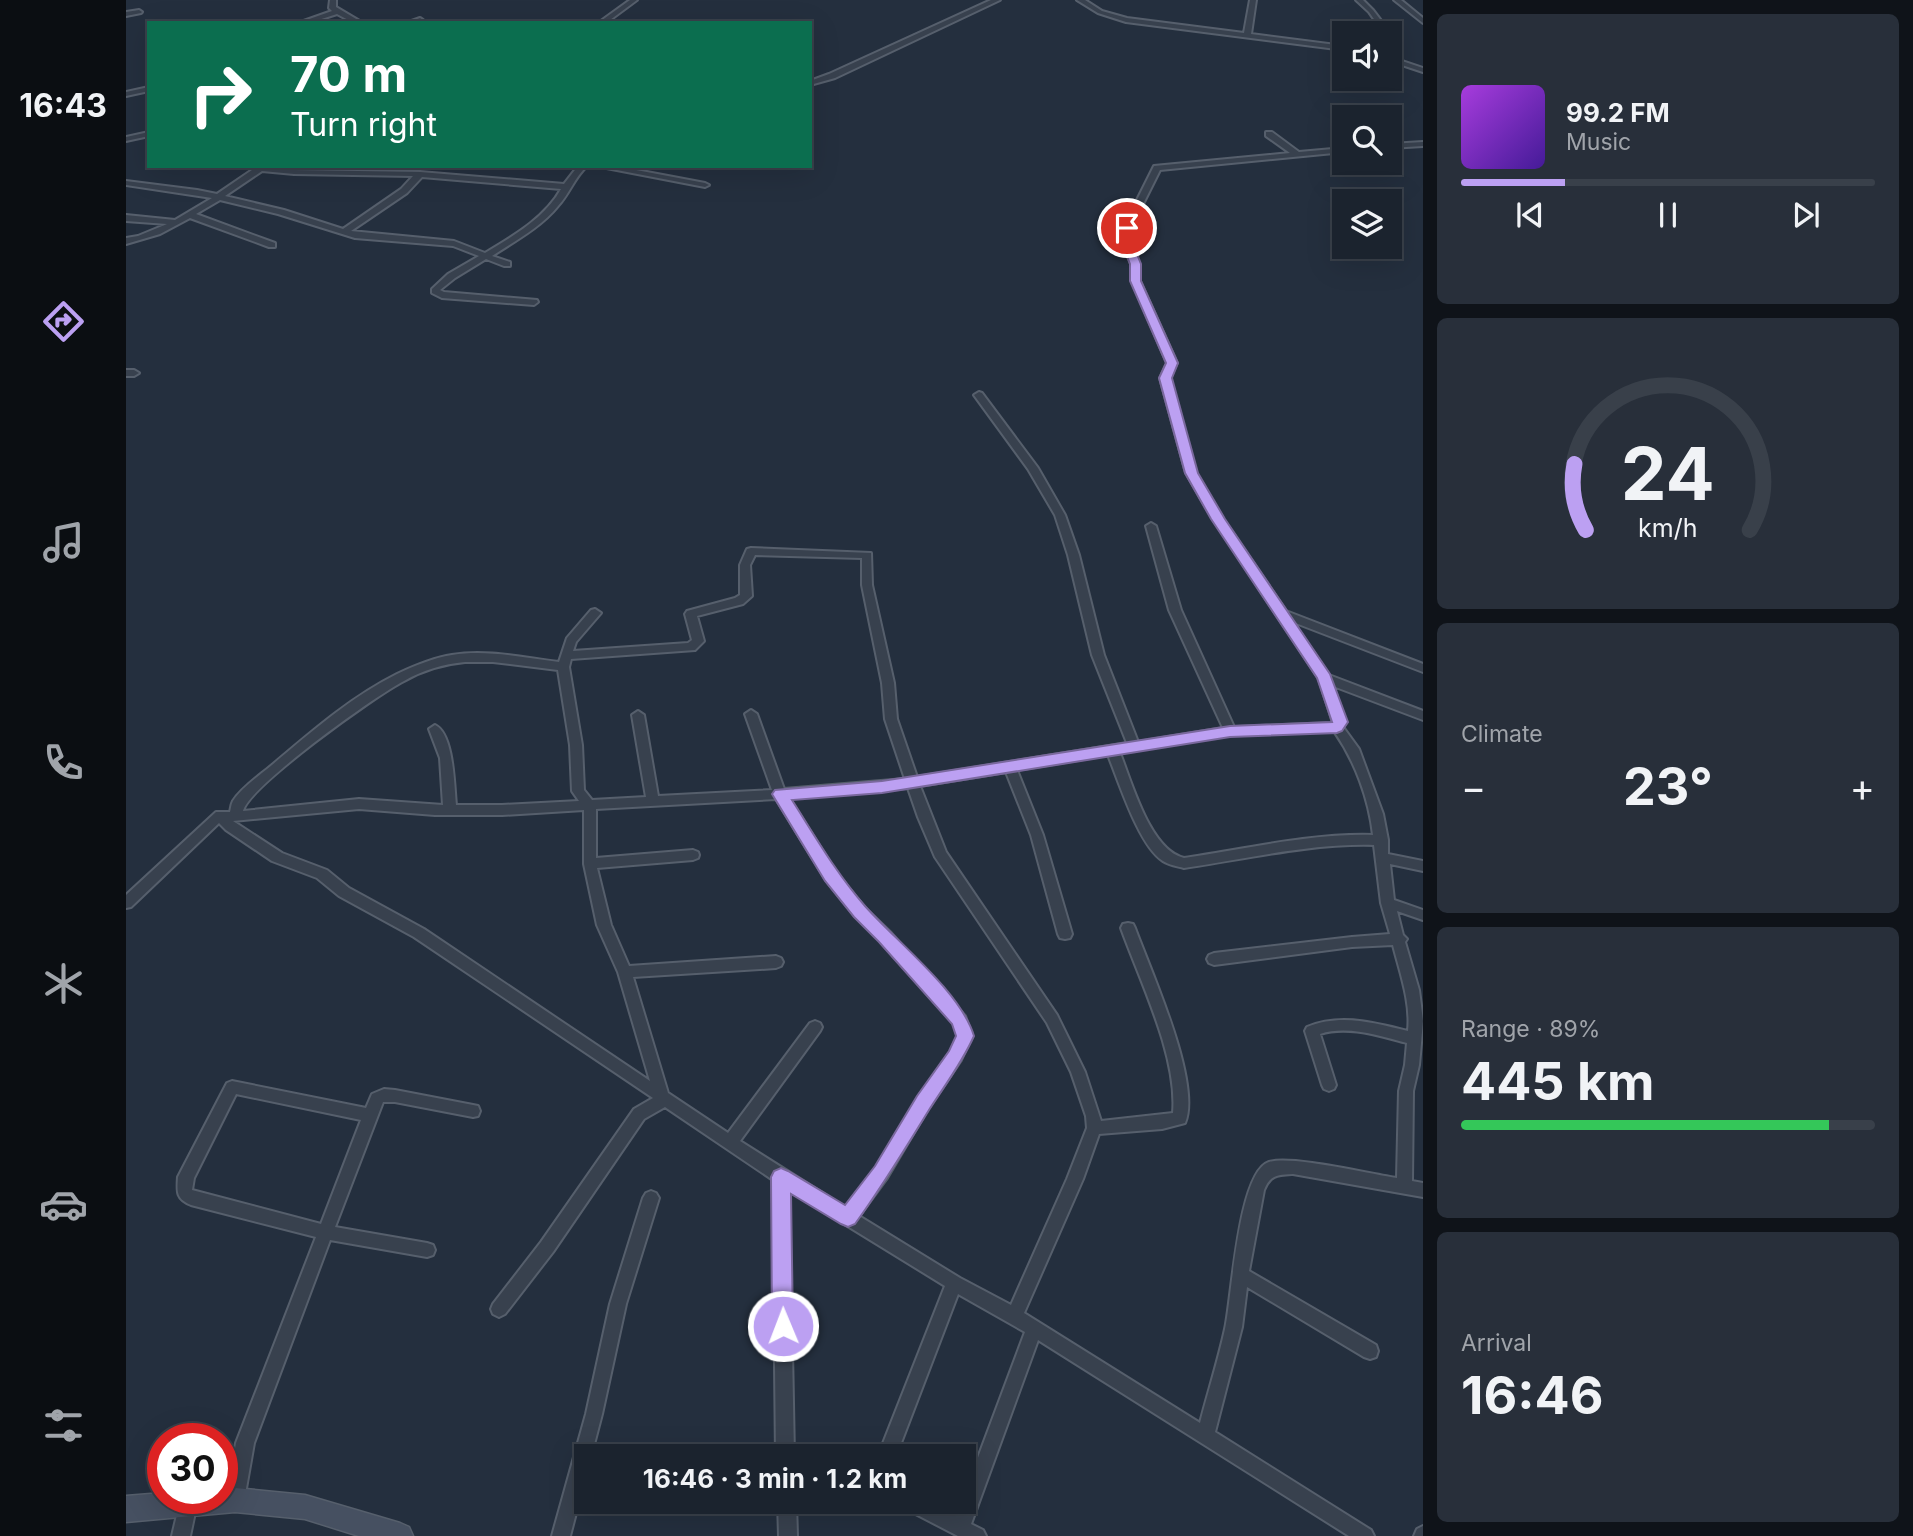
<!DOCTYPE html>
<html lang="en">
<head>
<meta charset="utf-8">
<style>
  body { margin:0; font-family:Inter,sans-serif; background:#282f3a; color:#f1f3f6; height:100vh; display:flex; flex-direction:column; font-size:26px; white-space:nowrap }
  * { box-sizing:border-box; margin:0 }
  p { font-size:23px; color:#a0a4aa }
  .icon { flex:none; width:38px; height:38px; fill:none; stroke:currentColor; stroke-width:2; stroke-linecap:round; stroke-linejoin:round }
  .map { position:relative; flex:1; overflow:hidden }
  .details { display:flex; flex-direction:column; gap:14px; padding:14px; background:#0f1319; width:490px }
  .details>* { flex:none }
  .top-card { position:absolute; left:21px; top:21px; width:665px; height:147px; border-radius:0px; box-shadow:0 7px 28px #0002,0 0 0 2px #39404a; background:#0b6e4f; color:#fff; overflow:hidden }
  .buttons { position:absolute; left:1206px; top:21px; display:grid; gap:14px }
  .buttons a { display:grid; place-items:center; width:70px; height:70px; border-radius:0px; background:#1b232e; box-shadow:0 7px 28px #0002,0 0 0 2px #39404a; font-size:35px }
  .speed { position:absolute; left:21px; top:1423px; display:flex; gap:14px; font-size:35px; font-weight:700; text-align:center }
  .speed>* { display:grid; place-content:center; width:91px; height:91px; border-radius:50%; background:#1b232e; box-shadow:0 7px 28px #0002,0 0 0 2px #39404a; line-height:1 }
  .speed .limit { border:10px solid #d22; background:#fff; color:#111 }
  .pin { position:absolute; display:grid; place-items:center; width:60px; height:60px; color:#fff; margin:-30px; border:4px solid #fff; border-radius:50%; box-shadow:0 2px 7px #0007 }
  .me { position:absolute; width:77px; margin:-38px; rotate:359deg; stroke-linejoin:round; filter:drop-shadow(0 0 5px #0008) }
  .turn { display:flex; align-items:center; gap:24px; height:147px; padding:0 28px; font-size:32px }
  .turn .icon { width:91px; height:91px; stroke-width:2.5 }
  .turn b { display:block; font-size:49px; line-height:60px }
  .big { font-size:52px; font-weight:700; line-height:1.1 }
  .details .card { flex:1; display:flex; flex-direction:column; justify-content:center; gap:10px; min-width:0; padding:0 24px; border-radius:10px; background:#282f3a }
  .details .dial { align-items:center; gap:0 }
  .dial svg { height:182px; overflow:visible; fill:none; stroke:#39404a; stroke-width:7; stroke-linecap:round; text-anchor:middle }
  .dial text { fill:#f1f3f6; stroke:none }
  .song { display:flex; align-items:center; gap:21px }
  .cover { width:84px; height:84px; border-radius:10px; background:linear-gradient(135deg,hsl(280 70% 55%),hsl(260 70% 35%)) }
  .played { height:7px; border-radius:4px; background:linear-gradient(90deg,#bca0f2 25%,#39404a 25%) }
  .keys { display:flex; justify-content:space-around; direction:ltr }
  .heat { display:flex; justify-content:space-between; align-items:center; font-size:38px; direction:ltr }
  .charge { height:10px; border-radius:5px; background:linear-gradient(90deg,#34c759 89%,#39404a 0) }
  .trip { position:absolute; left:448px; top:1444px; width:402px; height:70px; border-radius:0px; background:#1b232e; box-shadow:0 7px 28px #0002,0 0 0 2px #39404a; font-weight:700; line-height:70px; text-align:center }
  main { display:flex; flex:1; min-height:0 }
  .menu { display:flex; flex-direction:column; width:126px; justify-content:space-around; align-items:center; background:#0b0e12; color:#a0a4aa }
  .menu .icon { width:49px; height:49px }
  .menu .active { color:#bca0f2 }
  .menu b { font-size:32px; color:#f1f3f6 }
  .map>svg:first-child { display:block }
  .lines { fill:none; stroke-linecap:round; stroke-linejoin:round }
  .street-casing { stroke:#565f6c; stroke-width:4 }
  .secondary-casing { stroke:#565f6c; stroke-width:3 }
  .street { fill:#38414e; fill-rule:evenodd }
  .secondary { fill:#465061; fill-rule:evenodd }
  .route { fill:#bca0f2; stroke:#7a689d; stroke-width:2 }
</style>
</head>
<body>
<main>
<nav class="menu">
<b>16:43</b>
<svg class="icon active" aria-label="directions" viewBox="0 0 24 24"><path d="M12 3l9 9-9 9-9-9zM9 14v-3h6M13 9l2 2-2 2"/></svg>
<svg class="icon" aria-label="music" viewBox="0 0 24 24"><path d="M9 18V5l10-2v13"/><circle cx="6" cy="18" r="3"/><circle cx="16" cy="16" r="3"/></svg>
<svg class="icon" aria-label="phone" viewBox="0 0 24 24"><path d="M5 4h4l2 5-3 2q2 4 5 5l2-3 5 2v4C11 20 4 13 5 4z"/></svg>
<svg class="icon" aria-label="climate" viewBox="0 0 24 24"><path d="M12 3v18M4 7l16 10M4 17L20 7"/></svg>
<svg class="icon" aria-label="car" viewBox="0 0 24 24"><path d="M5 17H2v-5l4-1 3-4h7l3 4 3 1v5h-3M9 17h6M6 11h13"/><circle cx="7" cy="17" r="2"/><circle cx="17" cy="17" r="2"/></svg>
<svg class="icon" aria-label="filters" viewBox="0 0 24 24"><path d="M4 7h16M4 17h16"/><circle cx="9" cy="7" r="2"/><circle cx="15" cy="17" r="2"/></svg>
</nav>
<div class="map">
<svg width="1297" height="1536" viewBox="0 0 1297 1536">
  <rect width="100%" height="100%" fill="#242f3e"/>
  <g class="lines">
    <defs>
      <g id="street">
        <polygon points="204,0 210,0 210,7 237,23 228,23 211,14 183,23 172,23 206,11 203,8"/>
        <polygon points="504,0 511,0 480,23 472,23"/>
        <polygon points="865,0 874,0 709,78 684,85 684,81 703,74"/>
        <polygon points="951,0 959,0 976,11 1001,18 1118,33 1124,0 1130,0 1125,34 1218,46 1218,50 1000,22 972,13"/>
        <polygon points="1230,0 1237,0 1247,10 1263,31 1261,32 1257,32 1243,12"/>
        <polygon points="1268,0 1275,0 1297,18 1297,23"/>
        <polygon points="13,10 16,12 15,13 0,16 0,12"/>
        <polygon points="294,18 297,20 296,21 280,23"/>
        <polygon points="1264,57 1297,68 1297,72 1264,61"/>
        <polygon points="23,87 23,91 0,96 0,92"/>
        <polygon points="23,132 23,136 0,141 0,137"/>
        <path d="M1140,132h6l27,20 45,-4v4l-184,18 -29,58 -2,11 10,25 1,17 37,82 -7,15 26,95 27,46 63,92 137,53v8l-130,-50 36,53 94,36v9l-90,-34 13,36 -3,5 16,22 24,65 5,26v14l35,7v10l-33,-7 4,36 29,10v10l-26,-9 6,24 4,4 -2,3 14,48 4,31 -4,44 -6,26 -1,90 11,2v14l-130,-23c-16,1 -23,1 -29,16l-15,81 127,74 2,6 -2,6 -6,2 -6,-2 -117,-70 -5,40 -27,105 156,98 3,6h-25l-311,-196 -67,184 12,6 3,6h-28l-54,-28 -3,-6h26l30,14 5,-14h2v-7l61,-163 -67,-38 -62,162h-18l67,-170 -156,-96 5,266h-18l-3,-276 -108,-73 -21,12 -91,133 -48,62 -6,3 -6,-3 -2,-5 2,-5 48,-62 93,-133 19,-11 -239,-161 -75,-41 -22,-18 -45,-17 -46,-31 -7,-7 -88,84 -5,1v-13l90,-83h14c1,-4 1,-7 3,-11 9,-14 26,-25 39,-36 39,-33 79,-68 125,-91 17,-8 36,-16 55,-19 35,-6 72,3 107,7l8,-24 24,-28 4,-1 6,4 -25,29 -3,9 115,-8 4,-3 -7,-26 2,-3 48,-13 5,-3v-30l7,-16 4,-1 120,5 1,32 22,98 3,36 20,58 210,-34 -35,-88 -24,-100 -13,-40 -27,-46 -54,-74 5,-3 3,1 56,75 27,47 14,40 25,100 34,87 85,-14 -54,-118 -23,-84 5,-3 5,3 25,84 53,117 99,-4 -14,-44 -106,-160 -27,-46 -26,-95 7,-15 -35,-82 -1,-17 -10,-25 2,-11 31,-62 136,-13 -24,-17zM629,555l107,3v27l20,98 3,36 20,60 -121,10 -27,-75 -6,-4 -6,4 27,76 -114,6 -14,-81 -6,-4 -6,4 14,82 -54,3 -8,-10 -2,-45 -13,-78 2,-8 124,-9 9,-9 -7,-25 46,-12 9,-8 -2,-31zM339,662h28l65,8 12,75 2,46 7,10 -77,4h-46c-2,-19 -2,-71 -21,-80l-6,4 11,29 3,47 -84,-6 -116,12c5,-24 133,-116 161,-130 19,-11 39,-17 61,-19zM1208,731c21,30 35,68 39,104 -60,-2 -129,14 -189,23 -34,-8 -52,-75 -64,-105l110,-18zM982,755c11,27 31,91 55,106 6,4 14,5 21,7 61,-9 129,-25 190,-23l7,58 9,31 -38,3 -138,16 -5,2 -2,4 2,4 5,2 138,-18 41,-2c7,28 18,57 15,86 -34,-8 -67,-18 -101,-4l-2,4 17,54 2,4 5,2 5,-2 2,-4 -16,-51c28,-9 59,2 87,9l-2,22 -6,26 -2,87c-27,-4 -106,-23 -128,-16 -31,10 -37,136 -44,167 -7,32 -17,63 -25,94l-176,-110 59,-134 16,-45 63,-5 23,-6c17,-40 -35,-154 -50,-195l-2,-4 -5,-1 -5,1 -2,4c19,53 57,129 52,185l-72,8 -16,-49 -28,-57 -111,-163 -26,-66 86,-14 25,63 27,99 2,4 5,1 5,-1 2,-4 -29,-99 -26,-65zM782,788l10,29 17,40 112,166 24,49 15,44 1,12 -20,51 -56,126 -51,-27 -101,-62 28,-38 42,-71 32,-47 11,-24 -7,-20 -74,-83 -26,-25 -29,-36 -47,-74zM650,799l50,81 29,36 26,25 73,82 4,13 -7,16 -32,45 -42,71 -31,40 -106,-67 80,-110 2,-4 -2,-4 -5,-2 -5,2 -82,110 -60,-40 -35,-116 143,-9 5,-2 2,-4 -2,-4 -5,-2 -147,10 -18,-41 -14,-57 96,-8 5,-2 1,-3 -1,-3 -5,-2 -97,8v-49zM233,809l76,6h67l82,-5v54l13,61 21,47 32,109 -226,-152 -75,-41 -22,-18 -45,-17 -49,-32z"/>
        <polygon points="1297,142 1297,146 1264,148 1264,144"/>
        <path d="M132,166l36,4 126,2 144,12 14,-18h9c-13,12 -17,27 -29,40 -17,21 -43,35 -66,50l18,6v4h-6l-18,-7 -31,19 -15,12 4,2 93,8 1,2 -4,3 -92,-7 -10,-5v-4l16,-15 31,-18 -26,-10 -98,-8 -77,-24 -58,-14 -24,14 79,29v4h-6l-79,-29 -30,16 -34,10v-6l12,-2 29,-12 -41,-3v-6l49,5 37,-22 -86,-13v-4l71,9 20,4zM136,171l32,3 119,2 -12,13 -58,40 -59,-19 -59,-14zM296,177l139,12c-16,29 -48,47 -76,64l-31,-12 -103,-10 56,-38z"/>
        <polygon points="470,166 489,166 579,183 583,185 579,187"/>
        <polygon points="0,370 8,370 13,373 8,376 0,376"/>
        <path d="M106,1081l134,27 6,-14 12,-5 11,1 78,15 5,1 2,5 -2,5 -5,1 -78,-15h-12l-48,125 92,16 6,2 2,5 -2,5 -6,2 -97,-17 -76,203 -10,57 -3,6 -6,3 -6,-3 -3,-6 10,-57 80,-206 -125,-32c-15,-6 -14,-13 -13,-28l49,-94zM110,1094l125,26 -40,104 -129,-34 2,-12z"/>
        <polygon points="525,1191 530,1193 533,1198 500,1304 476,1414 465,1456 460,1456 460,1475 444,1536 426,1536 460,1414 484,1304 517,1198 520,1193"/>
        <polygon points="55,1498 69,1498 71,1503 64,1536 46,1536"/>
        <polygon points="652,1502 670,1502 671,1536 653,1536"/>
        <polygon points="1297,1526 1297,1536 1288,1536 1291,1529"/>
      </g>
      <polygon id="secondary" points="109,1488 179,1495 274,1523 283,1527 287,1536 233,1536 179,1519 109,1512 0,1522 0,1496 37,1493 37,1498 96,1498 96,1489"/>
    </defs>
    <!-- street casing -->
    <use href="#street" class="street-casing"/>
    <!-- secondary casing -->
    <use href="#secondary" class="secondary-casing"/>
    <!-- street -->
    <use href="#street" class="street"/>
    <!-- secondary -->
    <use href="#secondary" class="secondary"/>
  </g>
  <!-- route -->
  <path class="route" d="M997,225l9,3 -1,11 10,25v17l37,82 -6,15 26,95 27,46 105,155 18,48 -6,9 -5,2 -107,4 -348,56 -90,7c23,36 44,73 73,106 31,35 96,86 109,130 -12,27 -29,49 -45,74 -24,39 -47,77 -74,114l-7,3 -7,-3 -50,-30 2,132 -3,7 -7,3 -8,-3 -3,-7 -1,-149 3,-6 7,-3 7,3 57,34 30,-39 42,-70 32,-45 7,-15 -4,-12 -73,-82 -25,-25 -29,-36 -50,-82 -3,-5 3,-4 107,-9 348,-55 102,-4 -15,-44 -106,-159 -26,-46 -26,-95 7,-15 -36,-82v-17l-10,-25z"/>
</svg>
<div class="buttons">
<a><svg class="icon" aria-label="sound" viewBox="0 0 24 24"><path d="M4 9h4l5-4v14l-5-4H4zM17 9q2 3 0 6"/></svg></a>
<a><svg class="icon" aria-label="search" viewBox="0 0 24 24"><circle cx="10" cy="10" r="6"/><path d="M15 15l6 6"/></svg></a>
<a><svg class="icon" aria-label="layers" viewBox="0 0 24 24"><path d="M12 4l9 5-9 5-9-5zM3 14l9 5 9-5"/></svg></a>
</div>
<div class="speed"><div class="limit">30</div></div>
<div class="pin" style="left:1001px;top:228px;background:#d93025"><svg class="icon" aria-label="arrive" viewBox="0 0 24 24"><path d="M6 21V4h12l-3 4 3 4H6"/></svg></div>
<svg class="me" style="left:657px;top:1326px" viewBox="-20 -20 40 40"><circle r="17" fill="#bca0f2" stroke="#fff" stroke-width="3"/><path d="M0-11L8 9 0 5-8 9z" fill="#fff"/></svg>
<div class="trip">16:46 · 3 min · 1.2 km</div>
<div class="top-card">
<div class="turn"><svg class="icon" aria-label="right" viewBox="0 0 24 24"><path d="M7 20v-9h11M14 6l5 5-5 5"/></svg><div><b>70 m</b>Turn right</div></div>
</div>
</div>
<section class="details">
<div class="card">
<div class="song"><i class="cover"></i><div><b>99.2 FM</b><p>Music</p></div></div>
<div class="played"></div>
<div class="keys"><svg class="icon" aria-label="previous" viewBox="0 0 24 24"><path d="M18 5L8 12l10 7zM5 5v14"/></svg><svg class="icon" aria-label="pause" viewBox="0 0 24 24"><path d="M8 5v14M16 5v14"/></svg><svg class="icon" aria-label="next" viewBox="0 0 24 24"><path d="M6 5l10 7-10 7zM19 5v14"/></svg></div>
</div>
<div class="card dial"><svg viewBox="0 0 100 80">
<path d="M14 69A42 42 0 1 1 86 69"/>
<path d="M14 69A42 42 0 0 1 9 40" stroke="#bca0f2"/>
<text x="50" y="56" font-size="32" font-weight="700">24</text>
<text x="50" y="72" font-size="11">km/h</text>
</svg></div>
<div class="card"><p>Climate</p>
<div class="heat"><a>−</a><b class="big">23°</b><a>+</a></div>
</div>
<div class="card"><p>Range · 89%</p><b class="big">445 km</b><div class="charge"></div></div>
<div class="card"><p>Arrival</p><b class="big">16:46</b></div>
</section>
</main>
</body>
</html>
